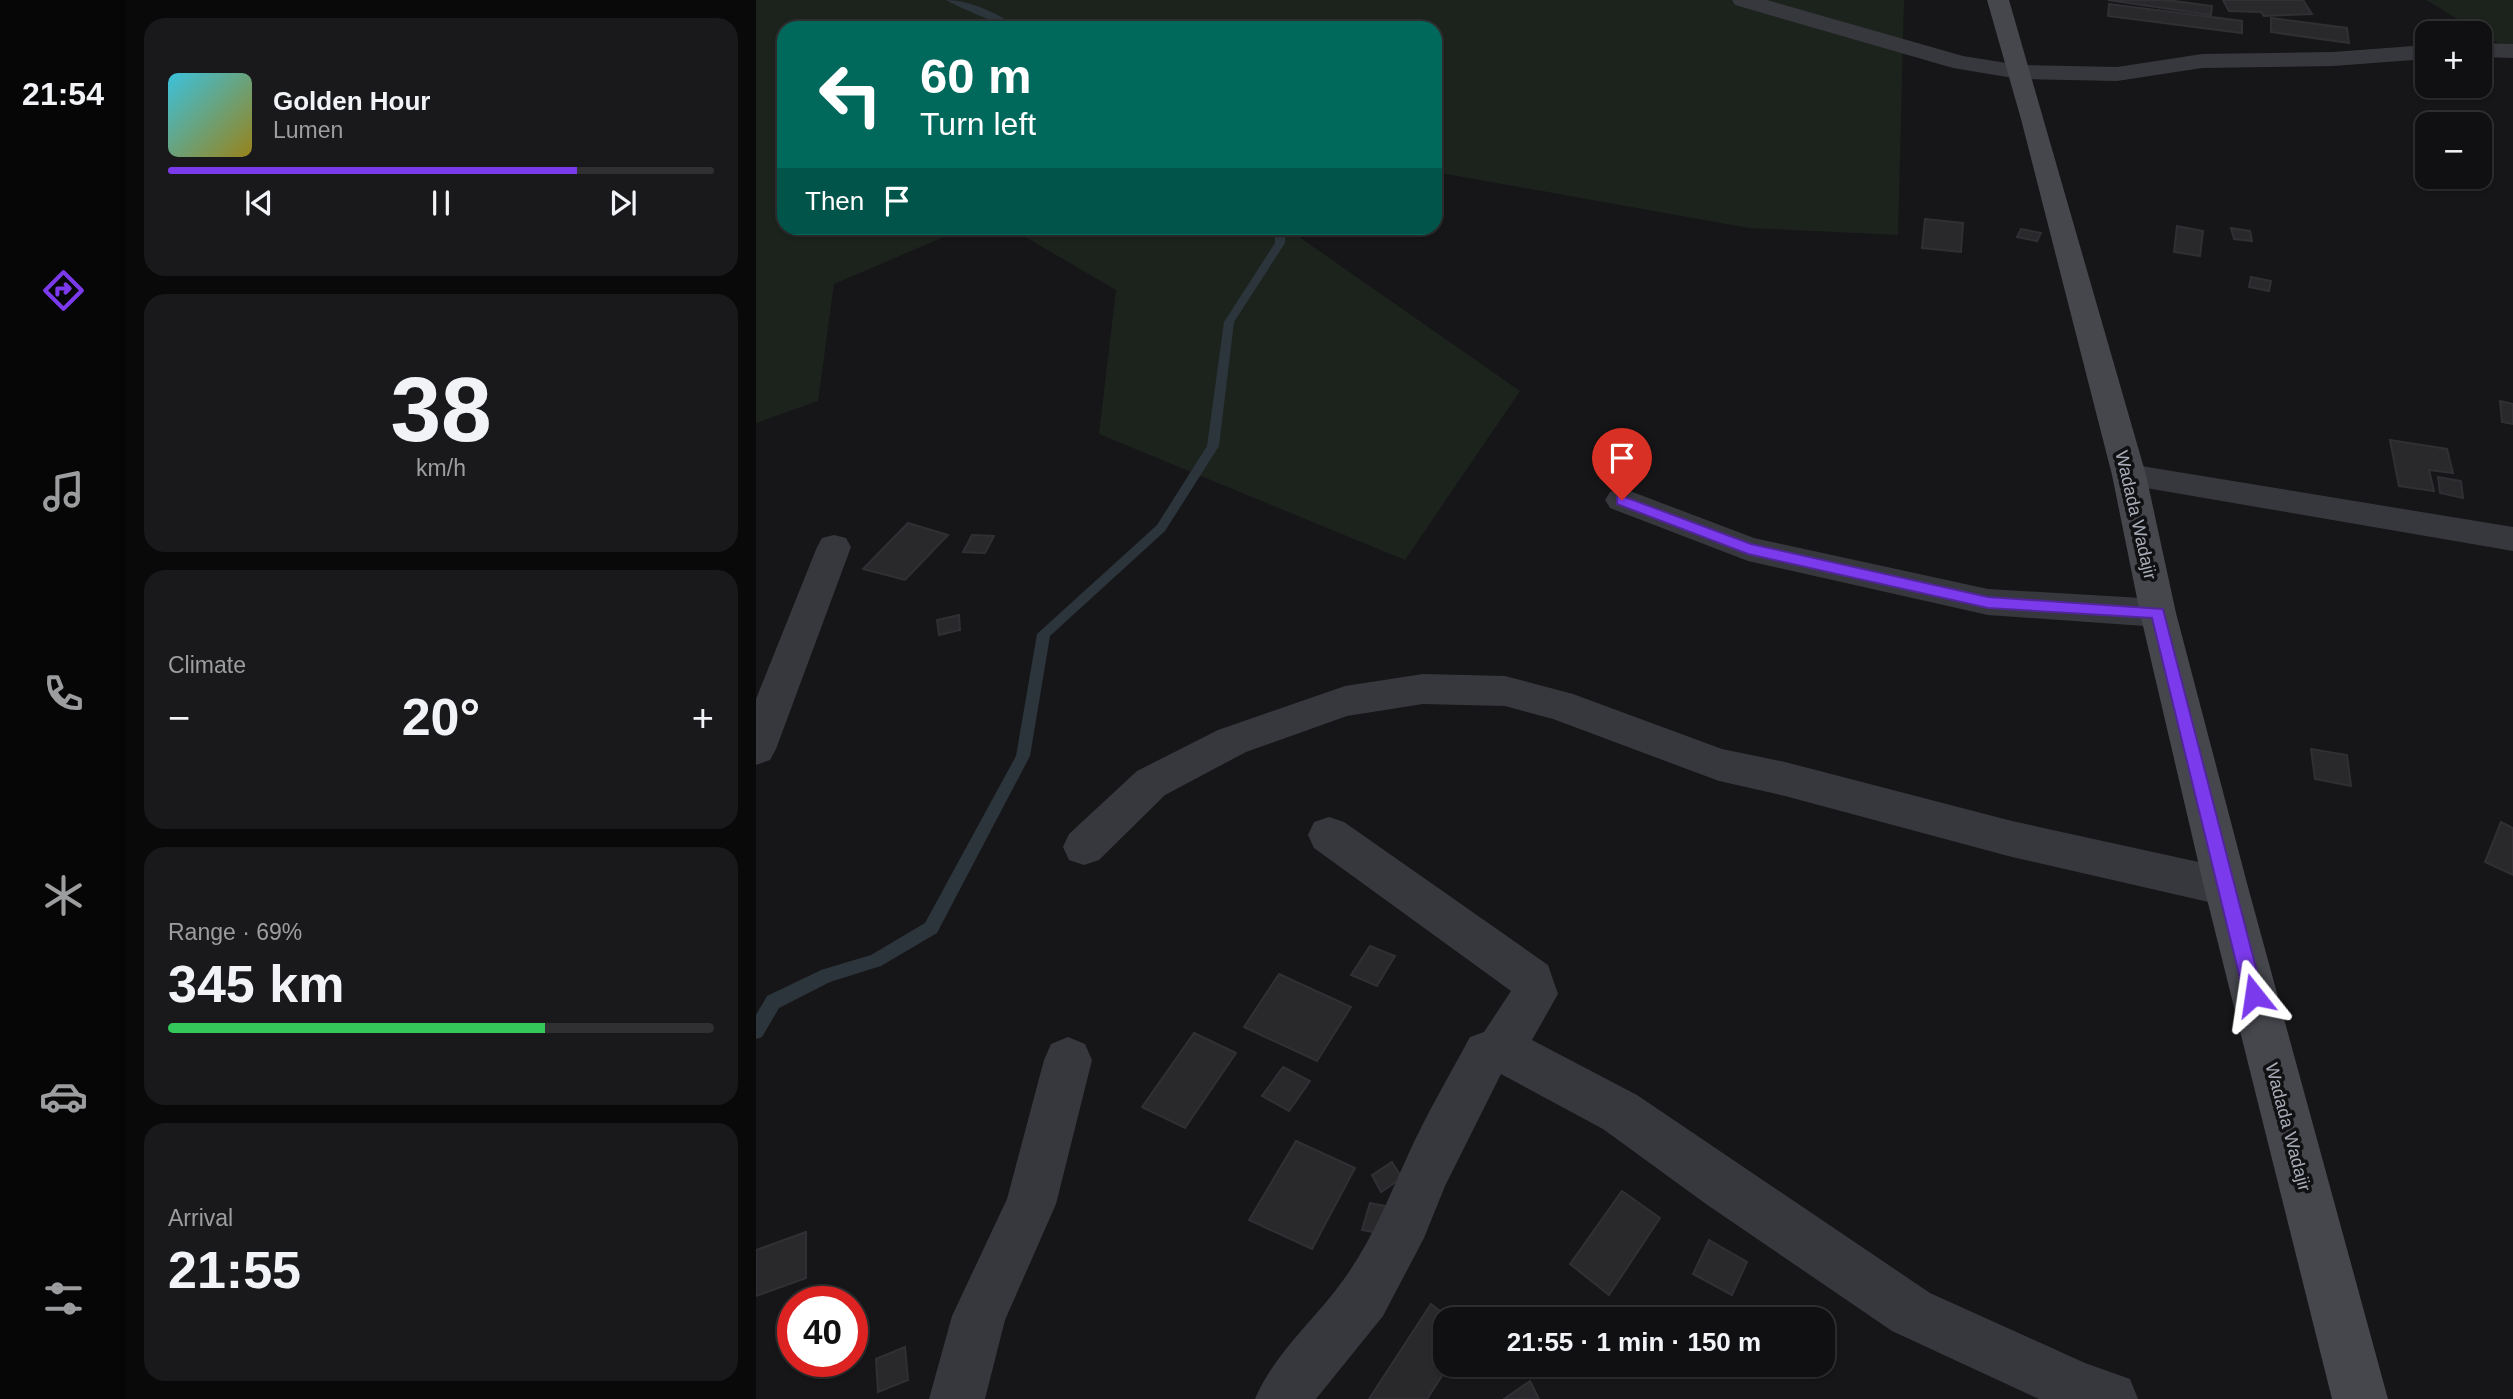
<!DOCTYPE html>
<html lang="en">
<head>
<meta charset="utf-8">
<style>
  body { margin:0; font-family:Helvetica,sans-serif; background:#19191b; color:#f1f3f6; height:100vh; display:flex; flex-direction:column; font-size:26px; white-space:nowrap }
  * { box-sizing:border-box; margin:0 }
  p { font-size:23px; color:#9c9d9f }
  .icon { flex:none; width:38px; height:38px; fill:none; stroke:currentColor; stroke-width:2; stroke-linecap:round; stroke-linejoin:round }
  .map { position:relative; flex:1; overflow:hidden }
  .drawer { display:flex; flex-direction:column; gap:18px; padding:18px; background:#09090a; width:630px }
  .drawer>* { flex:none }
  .hud { position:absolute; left:21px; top:21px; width:665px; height:214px; border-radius:21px; box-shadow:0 2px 5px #0004,0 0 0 2px #303032; background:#00695c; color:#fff; overflow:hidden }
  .tools { position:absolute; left:1659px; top:21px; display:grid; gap:14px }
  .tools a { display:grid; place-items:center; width:77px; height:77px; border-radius:14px; background:#101012; box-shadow:0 2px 5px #0004,0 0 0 2px #303032; font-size:35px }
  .speed { position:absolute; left:21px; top:1286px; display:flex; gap:14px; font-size:35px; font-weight:700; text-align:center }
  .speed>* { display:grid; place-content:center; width:91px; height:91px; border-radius:50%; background:#101012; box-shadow:0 2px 5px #0004,0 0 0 2px #303032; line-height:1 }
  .speed .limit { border:10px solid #d22; background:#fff; color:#111 }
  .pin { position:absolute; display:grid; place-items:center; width:60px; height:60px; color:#fff; margin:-72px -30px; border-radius:50% 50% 50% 0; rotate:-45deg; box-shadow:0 0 7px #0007 }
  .pin .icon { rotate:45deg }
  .me { position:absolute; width:77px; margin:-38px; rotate:345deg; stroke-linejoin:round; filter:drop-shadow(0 0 5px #0008) }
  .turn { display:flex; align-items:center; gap:24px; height:147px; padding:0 28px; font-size:32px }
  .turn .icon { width:91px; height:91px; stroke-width:2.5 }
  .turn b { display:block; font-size:49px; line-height:60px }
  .then { display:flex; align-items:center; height:66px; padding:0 28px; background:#0003; gap:14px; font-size:26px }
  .big { font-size:52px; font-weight:600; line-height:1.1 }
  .drawer .tile { flex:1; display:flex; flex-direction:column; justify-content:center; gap:10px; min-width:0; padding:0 24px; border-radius:21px; background:#19191b }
  .drawer .dial { align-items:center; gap:0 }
  .dial b { font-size:91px; line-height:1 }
  .song { display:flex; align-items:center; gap:21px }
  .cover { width:84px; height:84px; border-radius:10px; background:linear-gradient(135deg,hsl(190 70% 55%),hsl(50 70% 35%)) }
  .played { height:7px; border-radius:4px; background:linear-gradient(90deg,#7c3aed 75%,#303032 75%) }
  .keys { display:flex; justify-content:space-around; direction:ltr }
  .heat { display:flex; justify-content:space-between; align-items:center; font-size:38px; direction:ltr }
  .charge { height:10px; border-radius:5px; background:linear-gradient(90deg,#34c759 69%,#303032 0) }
  .trip { position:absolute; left:677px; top:1307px; width:402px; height:70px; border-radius:21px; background:#101012; box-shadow:0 2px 5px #0004,0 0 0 2px #303032; font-weight:600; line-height:70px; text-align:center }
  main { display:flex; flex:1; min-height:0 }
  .menu { display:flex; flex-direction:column; width:126px; justify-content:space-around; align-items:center; background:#060607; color:#9c9d9f }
  .menu .icon { width:49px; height:49px }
  .menu .active { color:#7c3aed }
  .menu b { font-size:32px; color:#f1f3f6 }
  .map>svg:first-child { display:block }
  .green { fill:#1c231d }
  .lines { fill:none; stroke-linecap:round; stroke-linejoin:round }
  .stream { fill:#2c353c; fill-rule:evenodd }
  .building { fill:#29292c; stroke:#303034; stroke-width:2 }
  .street { fill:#37383d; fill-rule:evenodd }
  .secondary { fill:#45474d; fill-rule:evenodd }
  .route { fill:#7c3aed; stroke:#51269a; stroke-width:2 }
  .labels { text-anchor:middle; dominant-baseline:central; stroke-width:7; stroke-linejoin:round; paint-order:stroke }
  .street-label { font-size:18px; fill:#a8adb8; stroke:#111113 }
</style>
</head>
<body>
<main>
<nav class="menu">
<b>21:54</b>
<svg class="icon active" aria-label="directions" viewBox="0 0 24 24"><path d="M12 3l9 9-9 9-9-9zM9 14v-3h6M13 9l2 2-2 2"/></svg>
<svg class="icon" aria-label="music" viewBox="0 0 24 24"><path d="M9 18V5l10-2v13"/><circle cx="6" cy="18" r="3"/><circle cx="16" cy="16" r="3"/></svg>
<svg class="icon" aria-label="phone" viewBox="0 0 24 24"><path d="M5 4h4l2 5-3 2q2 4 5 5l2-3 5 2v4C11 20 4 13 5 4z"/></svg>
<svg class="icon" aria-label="climate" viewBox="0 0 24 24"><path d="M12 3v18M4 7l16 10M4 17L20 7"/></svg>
<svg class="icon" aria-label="car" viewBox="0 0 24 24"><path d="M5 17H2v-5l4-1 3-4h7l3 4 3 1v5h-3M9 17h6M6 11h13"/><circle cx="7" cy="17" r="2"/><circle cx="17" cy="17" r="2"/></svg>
<svg class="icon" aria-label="filters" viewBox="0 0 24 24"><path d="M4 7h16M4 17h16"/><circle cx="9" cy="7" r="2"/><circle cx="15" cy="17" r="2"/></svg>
</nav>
<section class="drawer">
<div class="tile">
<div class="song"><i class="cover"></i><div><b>Golden Hour</b><p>Lumen</p></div></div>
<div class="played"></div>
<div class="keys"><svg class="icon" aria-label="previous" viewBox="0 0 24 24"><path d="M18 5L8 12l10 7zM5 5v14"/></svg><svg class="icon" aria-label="pause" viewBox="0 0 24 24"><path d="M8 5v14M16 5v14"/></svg><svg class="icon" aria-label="next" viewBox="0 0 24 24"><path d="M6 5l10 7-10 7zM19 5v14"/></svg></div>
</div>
<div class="tile dial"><b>38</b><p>km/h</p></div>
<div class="tile"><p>Climate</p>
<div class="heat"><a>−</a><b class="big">20°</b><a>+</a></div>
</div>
<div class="tile"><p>Range · 69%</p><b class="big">345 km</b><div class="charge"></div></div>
<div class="tile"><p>Arrival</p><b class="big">21:55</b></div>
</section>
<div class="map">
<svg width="1757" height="1399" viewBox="0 0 1757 1399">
  <rect width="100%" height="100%" fill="#161618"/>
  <!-- green -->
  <g class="green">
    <polygon points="0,0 1148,0 1142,235 993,228 679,172 679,28 28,28 28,228 209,228 78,284 62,401 0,423"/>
    <polygon points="1670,0 1757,0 1757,52"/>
    <polygon points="254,228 540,228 536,232 764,391 649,560 343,434 360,290"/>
  </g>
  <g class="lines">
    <!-- stream -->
    <g class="stream">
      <path d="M190,0c22,0 54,13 70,28 -10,0 -60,-22 -70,-28z"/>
      <polygon points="519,228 529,228 529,243 478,322 463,446 409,531 294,636 274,756 181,933 125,966 74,982 23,1008 6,1037 0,1039 0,1015 11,996 65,970 115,955 169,923 260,756 281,634 401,525 451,446 468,322 519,243"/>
    </g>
  </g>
  <!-- building -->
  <g class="building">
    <polygon points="1352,0 1411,0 1456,6 1455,15"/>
    <polygon points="1467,0 1547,0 1556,14 1508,16 1505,12 1473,11"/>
    <polygon points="1353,4 1486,21 1486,33 1352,16"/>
    <polygon points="1515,18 1591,28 1593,43 1515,32"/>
    <polygon points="1169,219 1207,223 1205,252 1166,248"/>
    <polygon points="1421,226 1447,231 1444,256 1418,252"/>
    <polygon points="1475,228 1494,231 1496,241 1478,239"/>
    <polygon points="1265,229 1285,233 1281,241 1261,237"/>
    <polygon points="1495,277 1515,281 1513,291 1493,287"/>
    <polygon points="1744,401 1757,404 1757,424 1746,422"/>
    <polygon points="1634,440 1691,449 1697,473 1673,470 1678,491 1643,486"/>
    <polygon points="1682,477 1705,481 1707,498 1684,493"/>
    <polygon points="152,523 192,535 149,580 107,569"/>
    <polygon points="216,535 238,536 229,553 207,552"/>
    <polygon points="203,615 204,630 183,635 181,620"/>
    <polygon points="1555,749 1591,755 1595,786 1559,779"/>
    <polygon points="1745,822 1757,828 1757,875 1729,862"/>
    <polygon points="614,946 639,956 621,986 595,975"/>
    <polygon points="523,974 595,1007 561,1061 488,1027"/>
    <polygon points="438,1033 480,1053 429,1128 386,1107"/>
    <polygon points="527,1067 554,1081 533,1111 506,1096"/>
    <polygon points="540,1141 599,1168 556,1249 493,1220"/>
    <polygon points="636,1162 646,1178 625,1192 616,1175"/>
    <polygon points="866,1191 904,1218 853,1295 814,1264"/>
    <polygon points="614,1203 640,1208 633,1235 606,1230"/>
    <polygon points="50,1232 50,1278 0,1296 0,1250"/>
    <polygon points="953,1240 991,1262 976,1295 937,1274"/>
    <polygon points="675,1304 696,1320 690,1320 690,1365 693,1365 671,1399 613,1399"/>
    <polygon points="149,1347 152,1380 122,1392 120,1359"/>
    <polygon points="774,1381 783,1399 748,1399"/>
  </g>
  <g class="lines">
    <!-- street -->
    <g class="street">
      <polygon points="976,0 1011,0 1207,56 1263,65 1361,67 1446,54 1577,52 1671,45 1671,59 1577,66 1446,68 1361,81 1263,79 1197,68 979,5"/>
      <polygon points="1724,43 1757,44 1757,58 1724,57"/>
      <polygon points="1373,464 1757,527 1757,551 1361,483 1356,475 1361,467"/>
      <polygon points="866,488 998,538 1232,589 1402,599 1415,603 1420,613 1415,623 1402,627 1232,615 992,561 854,508 849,500 854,492"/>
      <polygon points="78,535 90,538 95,547 20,749 14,760 0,765 0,699 61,547 66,538"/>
      <polygon points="667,674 749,676 817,694 966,749 1029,762 1256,821 1470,868 1485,874 1492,887 1485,900 1470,906 1256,857 1029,796 963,781 797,719 749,706 667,704 591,716 490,752 409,795 343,860 328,865 313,860 307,847 313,834 381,771 462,730 589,686"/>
      <path d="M573,817l15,5 204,143 10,29 -26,46 105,55 293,198 155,70 45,16 8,20h-99l-147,-68 -186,-127 -103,-75 -102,-55 -56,112 -21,52 -41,78 -67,83h-61c20,-47 60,-79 89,-120 27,-37 45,-82 64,-124 18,-40 41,-79 62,-118l14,-5 27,-41 -197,-143 -6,-13 6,-13z"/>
      <polygon points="312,1037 329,1044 336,1060 300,1204 249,1320 229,1399 173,1399 196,1316 251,1199 288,1060 295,1044"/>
    </g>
    <!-- secondary -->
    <polygon class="secondary" points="1231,0 1253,0 1390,475 1420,613 1492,887 1632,1399 1576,1399 1448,887 1384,613 1356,475 1265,119"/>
  </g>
  <!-- route -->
  <polygon class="route" points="866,496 995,544 1232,597 1407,609 1507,995 1505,1001 1498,1004 1491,1001 1488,995 1396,618 1232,608 992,554 861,504 861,497"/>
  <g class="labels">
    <!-- street labels -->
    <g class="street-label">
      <text transform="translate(1380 515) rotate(77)">Wadada Wadajir</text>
      <text transform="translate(1532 1127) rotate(75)">Wadada Wadajir</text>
    </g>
  </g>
</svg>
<div class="tools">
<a>+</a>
<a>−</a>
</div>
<div class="speed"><div class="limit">40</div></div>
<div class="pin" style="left:866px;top:500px;background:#d93025"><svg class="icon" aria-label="arrive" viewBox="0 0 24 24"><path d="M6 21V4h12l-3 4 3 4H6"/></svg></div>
<svg class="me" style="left:1498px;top:995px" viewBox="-20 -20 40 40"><path d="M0-17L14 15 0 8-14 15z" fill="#7c3aed" stroke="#fff" stroke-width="4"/></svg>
<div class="trip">21:55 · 1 min · 150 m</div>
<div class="hud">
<div class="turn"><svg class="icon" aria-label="left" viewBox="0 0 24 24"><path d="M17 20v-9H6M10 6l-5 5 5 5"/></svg><div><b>60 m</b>Turn left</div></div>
<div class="then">Then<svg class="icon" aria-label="arrive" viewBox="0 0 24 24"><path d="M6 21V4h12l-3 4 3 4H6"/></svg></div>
</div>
</div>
</main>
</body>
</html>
